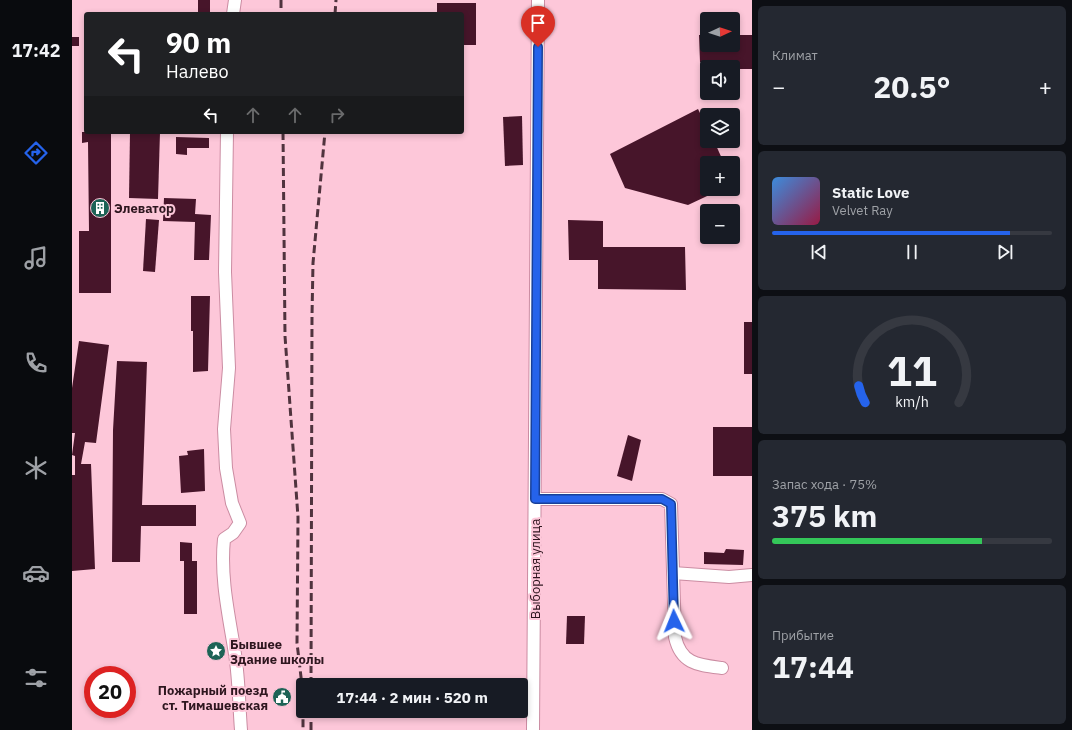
<!DOCTYPE html>
<html lang="ru">
<head>
<meta charset="utf-8">
<style>
  body { margin:0; font-family:"IBM Plex Sans",sans-serif; background:#242831; color:#f1f3f6; height:100vh; display:flex; flex-direction:column; font-size:15px; white-space:nowrap }
  * { box-sizing:border-box; margin:0 }
  p { font-size:13px; color:#9ea1a6 }
  .icon { flex:none; width:22px; height:22px; fill:none; stroke:currentColor; stroke-width:2; stroke-linecap:round; stroke-linejoin:round }
  .map { position:relative; flex:1; overflow:hidden }
  .panel { display:flex; flex-direction:column; gap:6px; padding:6px; background:#0d0f14; width:320px }
  .panel>* { flex:none }
  .guide { position:absolute; left:12px; top:12px; width:380px; height:122px; border-radius:4px; box-shadow:0 2px 6px #0003; background:#202124; color:#fff; overflow:hidden }
  .needle { width:26px; rotate:87deg }
  .tools { position:absolute; left:628px; top:12px; display:grid; gap:8px }
  .tools a { display:grid; place-items:center; width:40px; height:40px; border-radius:4px; background:#171b24; box-shadow:0 2px 6px #0003; font-size:20px }
  .speed { position:absolute; left:12px; top:666px; display:flex; gap:8px; font-size:20px; font-weight:700; text-align:center }
  .speed>* { display:grid; place-content:center; width:52px; height:52px; border-radius:50%; background:#171b24; box-shadow:0 2px 6px #0003; line-height:1 }
  .speed .limit { border:6px solid #d22; background:#fff; color:#111 }
  .pin { position:absolute; display:grid; place-items:center; width:34px; height:34px; color:#fff; margin:-41px -17px; border-radius:50% 50% 50% 0; rotate:-45deg; box-shadow:0 0 4px #0007 }
  .pin .icon { rotate:45deg }
  .me { position:absolute; width:44px; margin:-22px; rotate:358deg; stroke-linejoin:round; filter:drop-shadow(0 0 3px #0008) }
  .turn { display:flex; align-items:center; gap:14px; height:84px; padding:0 16px; font-size:18px }
  .turn .icon { width:52px; height:52px; stroke-width:2.5 }
  .turn b { display:block; font-size:28px; line-height:34px }
  .lanes { display:flex; align-items:center; height:38px; padding:0 16px; background:#0003; justify-content:center; gap:20px; direction:ltr }
  .lanes .off { opacity:.35 }
  .big { font-size:30px; font-weight:700; line-height:1.1 }
  .panel .widget { flex:1; display:flex; flex-direction:column; justify-content:center; gap:6px; min-width:0; padding:0 14px; border-radius:6px; background:#242831 }
  .panel .dial { align-items:center; gap:0 }
  .dial svg { height:104px; overflow:visible; fill:none; stroke:#363941; stroke-width:7; stroke-linecap:round; text-anchor:middle }
  .dial text { fill:#f1f3f6; stroke:none }
  .song { display:flex; align-items:center; gap:12px }
  .cover { width:48px; height:48px; border-radius:6px; background:linear-gradient(135deg,hsl(210 70% 55%),hsl(340 70% 35%)) }
  .played { height:4px; border-radius:2px; background:linear-gradient(90deg,#2563eb 85%,#363941 85%) }
  .keys { display:flex; justify-content:space-around; direction:ltr }
  .heat { display:flex; justify-content:space-between; align-items:center; font-size:22px; direction:ltr }
  .charge { height:6px; border-radius:3px; background:linear-gradient(90deg,#34c759 75%,#363941 0) }
  .trip { position:absolute; left:224px; top:678px; width:232px; height:40px; border-radius:4px; background:#171b24; box-shadow:0 2px 6px #0003; font-weight:700; line-height:40px; text-align:center }
  main { display:flex; flex:1; min-height:0 }
  .menu { display:flex; flex-direction:column; width:72px; justify-content:space-around; align-items:center; background:#090b0e; color:#9ea1a6 }
  .menu .icon { width:28px; height:28px }
  .menu .active { color:#2563eb }
  .menu b { font-size:18px; color:#f1f3f6 }
  .map>svg:first-child { display:block }
  .building { fill:#47152a }
  .lines { fill:none; stroke-linecap:round; stroke-linejoin:round }
  .minor-casing { stroke:#cb8ca2; stroke-width:14 }
  .minor { stroke:#fff; stroke-width:12 }
  .rail { stroke:#50333e; stroke-width:3; stroke-dasharray:8 4; stroke-linecap:butt }
  .route-casing { stroke:#184099; stroke-width:10 }
  .route { stroke:#2563eb; stroke-width:7 }
  .labels { text-anchor:middle; dominant-baseline:central; stroke-width:4; stroke-linejoin:round; paint-order:stroke }
  .poi-label { font-size:13px; font-weight:bold; fill:#2e161f; stroke:#fdc7d9; text-anchor:start }
  .street-label { font-size:13px; fill:#2e161f; stroke:#fdc7d9 }
</style>
</head>
<body>
<main>
<nav class="menu">
<b>17:42</b>
<svg class="icon active" aria-label="directions" viewBox="0 0 24 24"><path d="M12 3l9 9-9 9-9-9zM9 14v-3h6M13 9l2 2-2 2"/></svg>
<svg class="icon" aria-label="music" viewBox="0 0 24 24"><path d="M9 18V5l10-2v13"/><circle cx="6" cy="18" r="3"/><circle cx="16" cy="16" r="3"/></svg>
<svg class="icon" aria-label="phone" viewBox="0 0 24 24"><path d="M5 4h4l2 5-3 2q2 4 5 5l2-3 5 2v4C11 20 4 13 5 4z"/></svg>
<svg class="icon" aria-label="climate" viewBox="0 0 24 24"><path d="M12 3v18M4 7l16 10M4 17L20 7"/></svg>
<svg class="icon" aria-label="car" viewBox="0 0 24 24"><path d="M5 17H2v-5l4-1 3-4h7l3 4 3 1v5h-3M9 17h6M6 11h13"/><circle cx="7" cy="17" r="2"/><circle cx="17" cy="17" r="2"/></svg>
<svg class="icon" aria-label="filters" viewBox="0 0 24 24"><path d="M4 7h16M4 17h16"/><circle cx="9" cy="7" r="2"/><circle cx="15" cy="17" r="2"/></svg>
</nav>
<div class="map">
<svg width="680" height="730" viewBox="0 0 680 730">
  <rect width="100%" height="100%" fill="#fdc7d9"/>
  <!-- building -->
  <g class="building">
    <rect x="126" y="0" width="12" height="14"/>
    <polygon points="365,3 404,3 404,45 390,45 390,14 365,14"/>
    <polygon points="627,35 635,35 635,45 661,45 661,35 680,35 680,69 661,69 661,67 649,67 649,62 628,62"/>
    <rect x="0" y="37" width="7" height="9"/>
    <polygon points="626,109 635,127 635,141 642,141 652,163 635,163 635,189 650,189 616,205 553,188 538,154"/>
    <polygon points="450,116 451,165 433,166 431,117"/>
    <polygon points="10,132 39,132 39,293 7,293 7,231 17,231 16,142 10,143"/>
    <polygon points="58,132 88,132 86,199 57,198"/>
    <polygon points="104,137 137,138 137,148 115,148 115,155 104,154"/>
    <polygon points="92,198 124,199 123,214 139,215 137,260 122,260 123,222 91,221"/>
    <polygon points="74,219 87,220 83,272 71,271"/>
    <polygon points="496,220 531,221 531,247 613,247 614,290 526,289 526,260 497,260"/>
    <polygon points="119,296 138,296 136,371 121,372 121,331 119,331"/>
    <rect x="672" y="322" width="8" height="52"/>
    <polygon points="7,341 37,345 24,443 13,442 9,464 19,464 23,569 0,571 0,475 3,475 3,456 0,455 3,433 0,433 0,388"/>
    <polygon points="45,361 75,362 70,505 124,505 124,526 69,526 68,562 40,562 41,430"/>
    <rect x="641" y="427" width="39" height="49"/>
    <polygon points="556,435 569,440 560,481 545,476"/>
    <polygon points="132,449 133,491 109,493 107,456 116,455 115,451"/>
    <polygon points="108,542 120,543 120,561 125,561 125,614 112,614 112,561 108,561"/>
    <polygon points="654,549 672,550 671,565 632,564 632,552 652,553"/>
    <polygon points="495,616 513,616 512,644 494,644"/>
  </g>
  <g class="lines">
    <defs>
      <g id="minor">
        <polyline points="161,14 163,0"/>
        <path d="M155,132l-2,140 4,96 -5,61 2,39 6,35 8,20 -7,10 -9,6c-4,39 5,77 11,115 4,25 4,51 6,76"/>
        <path d="M463,499h127l9,5 4,133c6,27 23,28 47,31"/>
        <polyline points="601,573 657,577 680,575"/>
        <polyline points="461,730 466,0"/>
      </g>
    </defs>
    <!-- minor casing -->
    <use href="#minor" class="minor-casing"/>
    <!-- minor -->
    <use href="#minor" class="minor"/>
    <!-- rail -->
    <g class="rail">
      <polyline points="209,0 209,14"/>
      <polyline points="263,14 264,0"/>
      <polyline points="211,132 213,336 226,517 225,643 231,694 231,730"/>
      <polyline points="239,685 240,316 241,263 253,132"/>
      <polyline points="239,730 239,711"/>
    </g>
  </g>
  <g class="lines">
    <defs>
      <polyline id="route" points="466,47 463,499 590,499 599,504 602,621"/>
    </defs>
    <!-- route casing -->
    <use href="#route" class="route-casing"/>
    <!-- route -->
    <use href="#route" class="route"/>
  </g>
  <!-- icons -->
  <defs>
    <symbol id="building-disc" viewBox="-11 -11 22 22"><circle r="9.5" fill="#1d6356" stroke="#fdc7d9"/><path d="M-4-6H4V6H1V3H-1V6H-4ZM-2.5-4.3h1.7v1.8h-1.7ZM.8-4.3h1.7v1.8H.8ZM-2.5-1h1.7V.8h-1.7ZM.8-1h1.7V.8H.8Z" fill="#fff"/></symbol>
    <symbol id="sight-disc" viewBox="-11 -11 22 22"><circle r="9.5" fill="#1d6356" stroke="#fdc7d9"/><path d="M0-6L1.8-2.2L6-1.7L2.9 1.2L3.7 5.4L0 3.3L-3.7 5.4L-2.9 1.2L-6-1.7L-1.8-2.2Z" fill="#fff"/></symbol>
    <symbol id="civic-disc" viewBox="-11 -11 22 22"><circle r="9.5" fill="#1d6356" stroke="#fdc7d9"/><path d="M-.6-6.5H3V-4.5H.6V-3L4-1V1h2V6H-6V1h2V-1L-.6-3ZM-1.2 2.5V6h2.4V2.5Z" fill="#fff"/></symbol>
  </defs>
  <g fill-rule="evenodd">
    <use href="#building-disc" x="17" y="197" width="22" height="22"/>
    <use href="#sight-disc" x="133" y="640" width="22" height="22"/>
    <use href="#civic-disc" x="199" y="686" width="22" height="22"/>
  </g>
  <g class="labels">
    <!-- poi labels -->
    <g class="poi-label">
      <text x="42" y="208">Элеватор</text>
      <text x="158" y="644">Бывшее<tspan x="158" dy="15">Здание школы</tspan></text>
      <text x="196" y="690" text-anchor="end">Пожарный поезд<tspan x="196" dy="15">ст. Тимашевская</tspan></text>
    </g>
    <!-- street labels -->
    <g class="street-label">
      <text transform="translate(463 569) rotate(-90)">Выборная улица</text>
    </g>
  </g>
</svg>
<div class="tools">
<a><svg class="needle" viewBox="-14 -14 28 28"><path d="M0-13l5 13h-10z" fill="#e53935"/><path d="M0 13l5-13h-10z" fill="#9ea1a6"/></svg></a>
<a><svg class="icon" aria-label="sound" viewBox="0 0 24 24"><path d="M4 9h4l5-4v14l-5-4H4zM17 9q2 3 0 6"/></svg></a>
<a><svg class="icon" aria-label="layers" viewBox="0 0 24 24"><path d="M12 4l9 5-9 5-9-5zM3 14l9 5 9-5"/></svg></a>
<a>+</a>
<a>−</a>
</div>
<div class="speed"><div class="limit">20</div></div>
<div class="pin" style="left:466px;top:47px;background:#d93025"><svg class="icon" aria-label="arrive" viewBox="0 0 24 24"><path d="M6 21V4h12l-3 4 3 4H6"/></svg></div>
<svg class="me" style="left:602px;top:621px" viewBox="-20 -20 40 40"><path d="M0-17L14 15 0 8-14 15z" fill="#2563eb" stroke="#fff" stroke-width="4"/></svg>
<div class="trip">17:44 · 2 мин · 520 m</div>
<div class="guide">
<div class="turn"><svg class="icon" aria-label="left" viewBox="0 0 24 24"><path d="M17 20v-9H6M10 6l-5 5 5 5"/></svg><div><b>90 m</b>Налево</div></div>
<div class="lanes"><svg class="icon" aria-label="left" viewBox="0 0 24 24"><path d="M17 20v-9H6M10 6l-5 5 5 5"/></svg><svg class="icon off" aria-label="ahead" viewBox="0 0 24 24"><path d="M12 20V5M6 11l6-6 6 6"/></svg><svg class="icon off" aria-label="ahead" viewBox="0 0 24 24"><path d="M12 20V5M6 11l6-6 6 6"/></svg><svg class="icon off" aria-label="right" viewBox="0 0 24 24"><path d="M7 20v-9h11M14 6l5 5-5 5"/></svg></div>
</div>
</div>
<section class="panel">
<div class="widget"><p>Климат</p>
<div class="heat"><a>−</a><b class="big">20.5°</b><a>+</a></div>
</div>
<div class="widget">
<div class="song"><i class="cover"></i><div><b>Static Love</b><p>Velvet Ray</p></div></div>
<div class="played"></div>
<div class="keys"><svg class="icon" aria-label="previous" viewBox="0 0 24 24"><path d="M18 5L8 12l10 7zM5 5v14"/></svg><svg class="icon" aria-label="pause" viewBox="0 0 24 24"><path d="M8 5v14M16 5v14"/></svg><svg class="icon" aria-label="next" viewBox="0 0 24 24"><path d="M6 5l10 7-10 7zM19 5v14"/></svg></div>
</div>
<div class="widget dial"><svg viewBox="0 0 100 80">
<path d="M14 69A42 42 0 1 1 86 69"/>
<path d="M14 69A42 42 0 0 1 9 56" stroke="#2563eb"/>
<text x="50" y="56" font-size="32" font-weight="700">11</text>
<text x="50" y="72" font-size="11">km/h</text>
</svg></div>
<div class="widget"><p>Запас хода · 75%</p><b class="big">375 km</b><div class="charge"></div></div>
<div class="widget"><p>Прибытие</p><b class="big">17:44</b></div>
</section>
</main>
</body>
</html>
